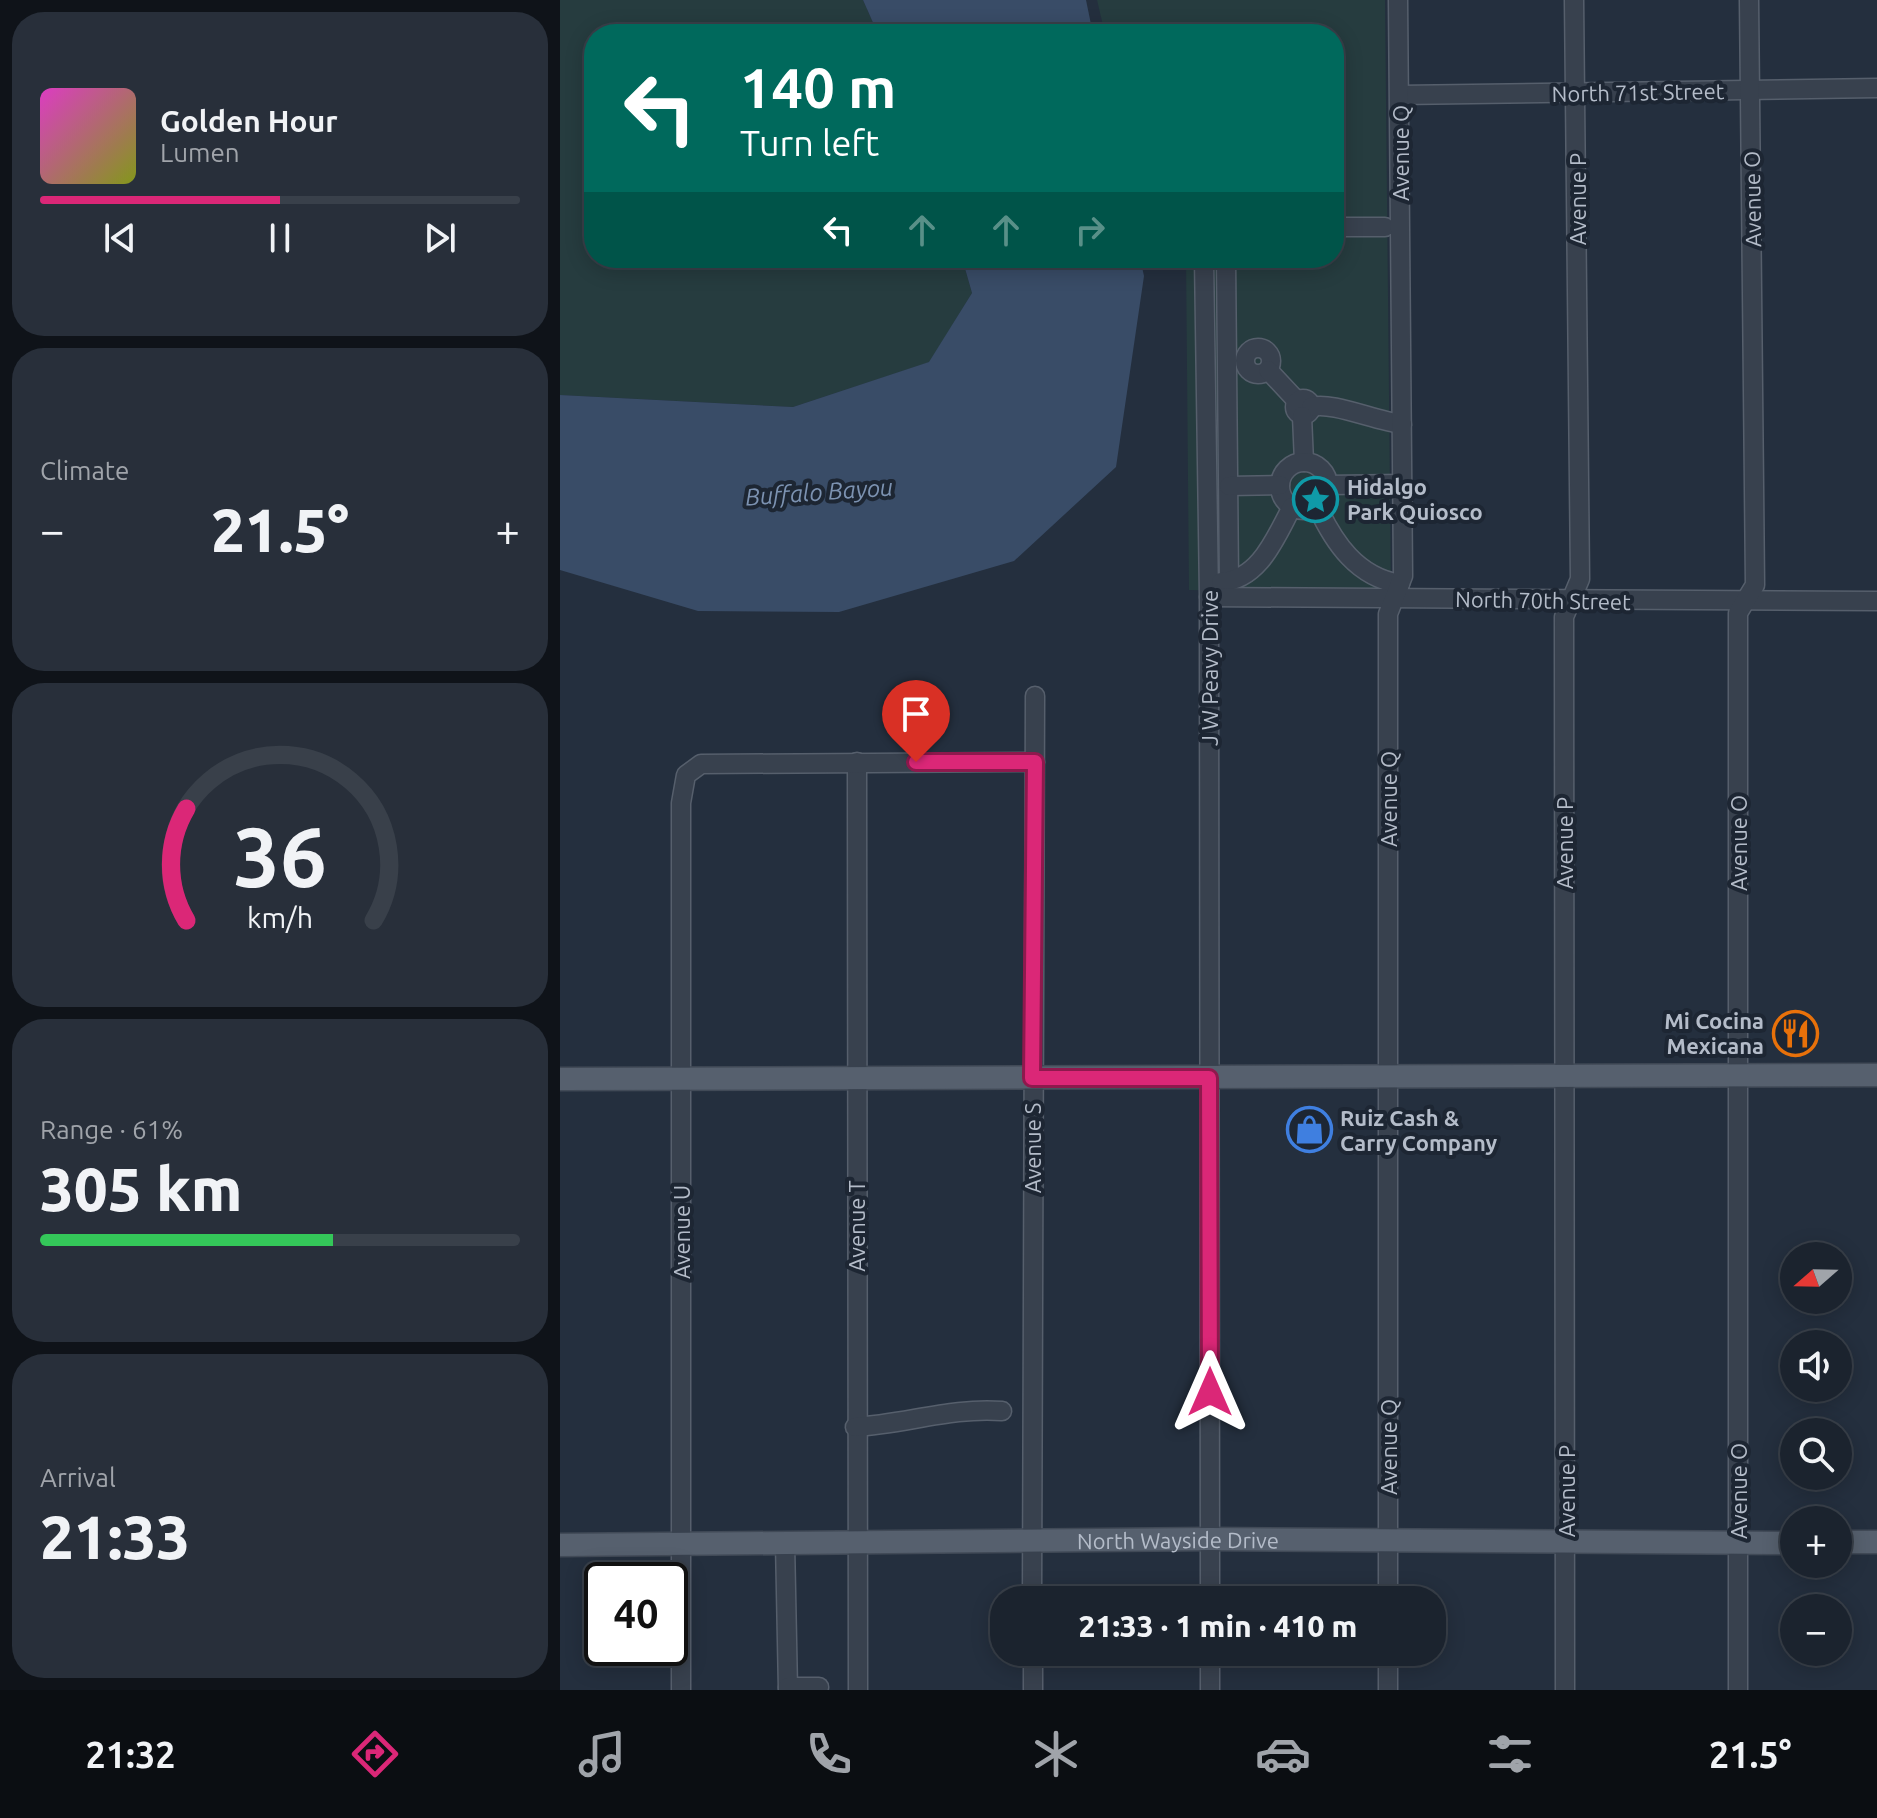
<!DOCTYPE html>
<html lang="en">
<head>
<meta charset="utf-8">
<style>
  body { margin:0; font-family:Ubuntu,sans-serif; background:#282f3a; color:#f1f3f6; height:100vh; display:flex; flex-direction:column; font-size:30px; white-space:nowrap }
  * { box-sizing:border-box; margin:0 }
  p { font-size:26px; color:#a0a4aa }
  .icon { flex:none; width:44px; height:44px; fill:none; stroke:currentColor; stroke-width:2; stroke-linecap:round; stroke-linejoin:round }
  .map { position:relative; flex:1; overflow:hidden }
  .details { display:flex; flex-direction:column; gap:12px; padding:12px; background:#0f1319; width:560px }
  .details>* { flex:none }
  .top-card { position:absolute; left:24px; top:24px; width:760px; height:244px; border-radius:32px; box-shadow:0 4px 20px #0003,0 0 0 2px #39404a; background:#00695c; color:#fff; overflow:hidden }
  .needle { width:52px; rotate:250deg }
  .fabs { position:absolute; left:1220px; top:1242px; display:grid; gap:16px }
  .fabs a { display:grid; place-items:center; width:72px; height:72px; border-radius:50%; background:#1b232e; box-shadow:0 4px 20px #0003,0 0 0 2px #39404a; font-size:40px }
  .speed { position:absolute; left:24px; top:1562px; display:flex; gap:16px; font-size:40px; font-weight:700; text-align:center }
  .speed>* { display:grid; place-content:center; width:104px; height:104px; border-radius:50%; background:#1b232e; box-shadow:0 4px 20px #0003,0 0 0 2px #39404a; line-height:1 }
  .speed .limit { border:4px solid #111; border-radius:12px; background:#fff; color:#111 }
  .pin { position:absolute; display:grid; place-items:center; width:68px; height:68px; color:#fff; margin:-82px -34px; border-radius:50% 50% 50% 0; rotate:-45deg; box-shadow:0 0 8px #0007 }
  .pin .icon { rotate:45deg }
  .me { position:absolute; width:88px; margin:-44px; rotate:0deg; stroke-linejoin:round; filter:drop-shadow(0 0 6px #0008) }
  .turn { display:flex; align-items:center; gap:28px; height:168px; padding:0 24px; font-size:36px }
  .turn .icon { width:104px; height:104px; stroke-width:2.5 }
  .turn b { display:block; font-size:56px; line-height:68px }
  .lanes { display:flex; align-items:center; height:76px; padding:0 24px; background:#0003; justify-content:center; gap:40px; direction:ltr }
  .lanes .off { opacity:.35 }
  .big { font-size:60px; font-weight:800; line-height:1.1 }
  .details .widget { flex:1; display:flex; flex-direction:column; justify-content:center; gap:12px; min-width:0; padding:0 28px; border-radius:32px; background:#282f3a }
  .details .dial { align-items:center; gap:0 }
  .dial svg { height:208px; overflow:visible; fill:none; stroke:#39404a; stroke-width:7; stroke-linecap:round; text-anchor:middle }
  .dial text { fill:#f1f3f6; stroke:none }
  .song { display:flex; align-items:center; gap:24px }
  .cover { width:96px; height:96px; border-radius:12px; background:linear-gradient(135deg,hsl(310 70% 55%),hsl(70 70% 35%)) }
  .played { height:8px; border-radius:4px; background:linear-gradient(90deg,#db2777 50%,#39404a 50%) }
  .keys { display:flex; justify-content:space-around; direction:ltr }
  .heat { display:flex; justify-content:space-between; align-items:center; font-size:44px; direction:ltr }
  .charge { height:12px; border-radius:6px; background:linear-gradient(90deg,#34c759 61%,#39404a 0) }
  .trip { position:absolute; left:430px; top:1586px; width:456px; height:80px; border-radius:32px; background:#1b232e; box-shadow:0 4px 20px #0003,0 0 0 2px #39404a; font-weight:800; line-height:80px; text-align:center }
  .tabs { display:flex; height:128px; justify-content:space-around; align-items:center; background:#0b0e12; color:#a0a4aa }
  .tabs .icon { width:56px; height:56px }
  .tabs .current { color:#db2777 }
  .tabs b { font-size:36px; color:#f1f3f6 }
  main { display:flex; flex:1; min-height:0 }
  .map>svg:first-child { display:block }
  .green { fill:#263c3f }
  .water { fill:#394c67 }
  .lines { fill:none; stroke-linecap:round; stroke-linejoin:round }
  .minor-casing { stroke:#565f6c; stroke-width:21 }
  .major-casing { stroke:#414a57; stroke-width:25 }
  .minor { stroke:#38414e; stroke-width:18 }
  .major { stroke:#56606e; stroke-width:22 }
  .route-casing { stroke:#8e194d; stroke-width:20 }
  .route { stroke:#db2777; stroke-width:14 }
  .labels { text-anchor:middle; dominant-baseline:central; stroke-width:8; stroke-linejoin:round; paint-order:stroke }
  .street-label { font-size:22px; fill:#b4bcc9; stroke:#1d2633 }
  .poi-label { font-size:22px; font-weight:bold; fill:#b4bcc9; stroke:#1d2633; text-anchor:start }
  .water-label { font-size:24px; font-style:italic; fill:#7c92b1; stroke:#1d2633 }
</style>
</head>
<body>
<main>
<section class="details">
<div class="widget">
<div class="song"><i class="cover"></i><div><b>Golden Hour</b><p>Lumen</p></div></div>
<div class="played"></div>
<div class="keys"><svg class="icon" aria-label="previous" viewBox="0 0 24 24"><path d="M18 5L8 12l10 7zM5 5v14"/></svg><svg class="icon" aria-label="pause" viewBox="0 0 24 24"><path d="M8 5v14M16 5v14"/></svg><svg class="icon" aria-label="next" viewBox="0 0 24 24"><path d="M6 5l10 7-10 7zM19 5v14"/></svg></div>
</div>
<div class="widget"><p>Climate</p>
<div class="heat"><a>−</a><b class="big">21.5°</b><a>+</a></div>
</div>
<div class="widget dial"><svg viewBox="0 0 100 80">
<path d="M14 69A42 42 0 1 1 86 69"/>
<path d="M14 69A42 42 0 0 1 14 26" stroke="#db2777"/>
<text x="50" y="56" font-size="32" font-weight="700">36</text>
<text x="50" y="72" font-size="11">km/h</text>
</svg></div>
<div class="widget"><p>Range · 61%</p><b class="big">305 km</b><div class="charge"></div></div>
<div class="widget"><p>Arrival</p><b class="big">21:33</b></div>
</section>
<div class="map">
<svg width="1317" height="1690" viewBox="0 0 1317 1690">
  <rect width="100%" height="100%" fill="#242f3e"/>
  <!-- green -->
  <g class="green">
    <polygon points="0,0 303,0 318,34 34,34 34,258 402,258 412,293 370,362 233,407 0,395"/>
    <polygon points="537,0 825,0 831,593 629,590 626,258 774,258 774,34 545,34"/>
  </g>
  <!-- water -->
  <g class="water">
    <polygon points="303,0 526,0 533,34 318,34"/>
    <polygon points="402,258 580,258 584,276 556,467 454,561 279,612 138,611 0,570 0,395 233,407 369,362 412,293"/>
  </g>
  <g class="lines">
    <defs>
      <g id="minor">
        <polyline points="840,95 1317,88"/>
        <polyline points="774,227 825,227"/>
        <polyline points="644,258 649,597 650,1600"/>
        <polyline points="666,258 669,581"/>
        <circle cx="698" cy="361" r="13"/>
        <polyline points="708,370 737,401"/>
        <circle cx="743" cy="407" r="8"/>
        <path d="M751,407c21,-6 64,14 91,17"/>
        <polyline points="742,416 744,462"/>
        <circle cx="744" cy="486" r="24"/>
        <polyline points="768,485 843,484"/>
        <polyline points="669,486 720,485"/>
        <path d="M757,506c17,37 40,71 83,78"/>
        <path d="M661,582c39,-2 55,-46 71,-75"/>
        <polyline points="649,597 1317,601"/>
        <polyline points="297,762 298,1690"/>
        <path d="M295,1427c50,-3 98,-20 147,-16"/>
        <polyline points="225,1542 228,1690"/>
        <polyline points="472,1600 475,696"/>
        <polyline points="828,1600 828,614 843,576 838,0"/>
        <polyline points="473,1652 473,1690"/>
        <polyline points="650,1652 650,1690"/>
        <polyline points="228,1687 259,1687"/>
        <polyline points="121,1690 121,803 126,775 141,764 475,762"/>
        <polyline points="828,1690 828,1652"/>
        <polyline points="1005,1690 1004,617 1020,579 1014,0"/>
        <polyline points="1178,1690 1178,613 1195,585 1189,0"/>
      </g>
      <g id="major">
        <polyline points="0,1079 1317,1075"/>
        <polyline points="1278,1542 1317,1542"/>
        <path id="s1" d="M0,1545l650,-6 584,4"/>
      </g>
    </defs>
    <!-- minor casing -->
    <use href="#minor" class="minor-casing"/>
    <!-- major casing -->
    <use href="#major" class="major-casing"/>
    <!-- minor -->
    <use href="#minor" class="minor"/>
    <!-- major -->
    <use href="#major" class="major"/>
  </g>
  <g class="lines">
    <defs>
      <polyline id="route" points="356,762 475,762 472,1078 649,1078 650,1392"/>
    </defs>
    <!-- route casing -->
    <use href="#route" class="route-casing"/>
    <!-- route -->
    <use href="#route" class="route"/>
  </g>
  <!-- icons -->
  <defs>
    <symbol id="sight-ring" viewBox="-11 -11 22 22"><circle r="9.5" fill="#1d2633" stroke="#0f9aa8" stroke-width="1.5"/><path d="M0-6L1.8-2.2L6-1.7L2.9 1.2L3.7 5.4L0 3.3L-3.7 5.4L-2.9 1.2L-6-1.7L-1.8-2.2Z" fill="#0f9aa8"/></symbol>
    <symbol id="restaurant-ring" viewBox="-11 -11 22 22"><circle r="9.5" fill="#1d2633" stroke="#e8710a" stroke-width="1.5"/><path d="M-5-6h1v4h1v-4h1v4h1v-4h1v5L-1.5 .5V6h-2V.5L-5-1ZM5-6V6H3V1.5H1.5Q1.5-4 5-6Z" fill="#e8710a"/></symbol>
    <symbol id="shop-ring" viewBox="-11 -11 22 22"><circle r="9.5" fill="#1d2633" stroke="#3f7fe0" stroke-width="1.5"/><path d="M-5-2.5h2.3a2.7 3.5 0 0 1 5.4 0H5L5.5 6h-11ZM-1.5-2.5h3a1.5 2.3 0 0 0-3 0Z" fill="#3f7fe0"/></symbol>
  </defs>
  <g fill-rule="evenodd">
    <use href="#sight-ring" x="730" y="474" width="51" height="51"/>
    <use href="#restaurant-ring" x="1210" y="1008" width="51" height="51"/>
    <use href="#shop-ring" x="724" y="1104" width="51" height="51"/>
  </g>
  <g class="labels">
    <!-- street labels -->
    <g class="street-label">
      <text transform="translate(1078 92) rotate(-1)">North 71st Street</text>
      <text transform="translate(840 153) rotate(-90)">Avenue Q</text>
      <text transform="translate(1017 199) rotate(-90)">Avenue P</text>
      <text transform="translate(1192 199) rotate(-91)">Avenue O</text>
      <text transform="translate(983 600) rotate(1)">North 70th Street</text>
      <text transform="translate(649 668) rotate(-90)">J W Peavy Drive</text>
      <text transform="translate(828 799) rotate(-90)">Avenue Q</text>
      <text transform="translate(1004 843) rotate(-90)">Avenue P</text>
      <text transform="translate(1178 843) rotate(-90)">Avenue O</text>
      <text transform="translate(472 1148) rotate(-90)">Avenue S</text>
      <text transform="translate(296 1226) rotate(-90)">Avenue T</text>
      <text transform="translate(121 1232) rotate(-90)">Avenue U</text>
      <text transform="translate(828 1447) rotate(-90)">Avenue Q</text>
      <text transform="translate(1006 1491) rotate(-90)">Avenue P</text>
      <text transform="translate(1178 1491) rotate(-90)">Avenue O</text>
      <text stroke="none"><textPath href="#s1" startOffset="618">North Wayside Drive</textPath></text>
    </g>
    <!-- poi labels -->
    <g class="poi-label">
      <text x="787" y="486">Hidalgo<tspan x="787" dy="25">Park Quiosco</tspan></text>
      <text x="1204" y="1020" text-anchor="end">Mi Cocina<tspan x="1204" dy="25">Mexicana</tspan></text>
      <text x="780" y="1117">Ruiz Cash &amp;<tspan x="780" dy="25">Carry Company</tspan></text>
    </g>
    <!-- water labels -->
    <g class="water-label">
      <text transform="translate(259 492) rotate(-4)">Buffalo Bayou</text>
    </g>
  </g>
</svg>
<div class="fabs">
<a><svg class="needle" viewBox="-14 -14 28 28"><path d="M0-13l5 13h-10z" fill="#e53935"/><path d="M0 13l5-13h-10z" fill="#a0a4aa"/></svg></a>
<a><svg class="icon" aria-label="sound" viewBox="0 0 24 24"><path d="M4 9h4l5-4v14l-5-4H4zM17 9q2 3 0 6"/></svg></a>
<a><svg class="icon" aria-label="search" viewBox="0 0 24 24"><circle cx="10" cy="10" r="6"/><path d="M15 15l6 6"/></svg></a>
<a>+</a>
<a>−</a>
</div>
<div class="speed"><div class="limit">40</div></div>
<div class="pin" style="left:356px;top:762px;background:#d93025"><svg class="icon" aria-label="arrive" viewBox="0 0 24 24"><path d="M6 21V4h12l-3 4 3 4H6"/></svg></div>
<svg class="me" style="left:650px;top:1392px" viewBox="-20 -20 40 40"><path d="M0-17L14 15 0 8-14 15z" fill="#db2777" stroke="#fff" stroke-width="4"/></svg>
<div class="trip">21:33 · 1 min · 410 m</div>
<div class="top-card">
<div class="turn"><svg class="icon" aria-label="left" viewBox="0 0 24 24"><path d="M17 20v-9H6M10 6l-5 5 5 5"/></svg><div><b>140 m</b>Turn left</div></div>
<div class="lanes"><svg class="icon" aria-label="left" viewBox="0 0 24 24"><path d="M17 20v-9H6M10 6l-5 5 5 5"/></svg><svg class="icon off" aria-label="ahead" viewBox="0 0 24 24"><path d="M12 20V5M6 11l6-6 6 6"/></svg><svg class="icon off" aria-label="ahead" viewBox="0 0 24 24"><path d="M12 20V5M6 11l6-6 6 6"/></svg><svg class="icon off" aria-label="right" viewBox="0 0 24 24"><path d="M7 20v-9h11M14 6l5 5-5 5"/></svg></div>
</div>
</div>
</main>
<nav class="tabs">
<b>21:32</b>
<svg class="icon current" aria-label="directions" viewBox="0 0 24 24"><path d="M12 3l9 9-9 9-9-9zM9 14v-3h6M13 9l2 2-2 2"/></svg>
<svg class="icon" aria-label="music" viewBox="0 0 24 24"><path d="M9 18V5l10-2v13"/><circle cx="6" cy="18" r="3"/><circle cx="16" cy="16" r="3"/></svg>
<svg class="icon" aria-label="phone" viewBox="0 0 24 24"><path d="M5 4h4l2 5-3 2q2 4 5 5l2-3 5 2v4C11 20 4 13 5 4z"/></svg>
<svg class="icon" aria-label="climate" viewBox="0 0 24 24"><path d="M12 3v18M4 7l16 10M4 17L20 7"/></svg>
<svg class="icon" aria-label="car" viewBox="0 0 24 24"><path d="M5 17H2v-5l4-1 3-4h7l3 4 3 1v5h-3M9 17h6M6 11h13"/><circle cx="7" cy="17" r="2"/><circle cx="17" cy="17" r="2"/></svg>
<svg class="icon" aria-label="filters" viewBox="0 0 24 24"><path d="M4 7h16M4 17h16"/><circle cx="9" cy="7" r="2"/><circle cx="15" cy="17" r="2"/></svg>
<b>21.5°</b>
</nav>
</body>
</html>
